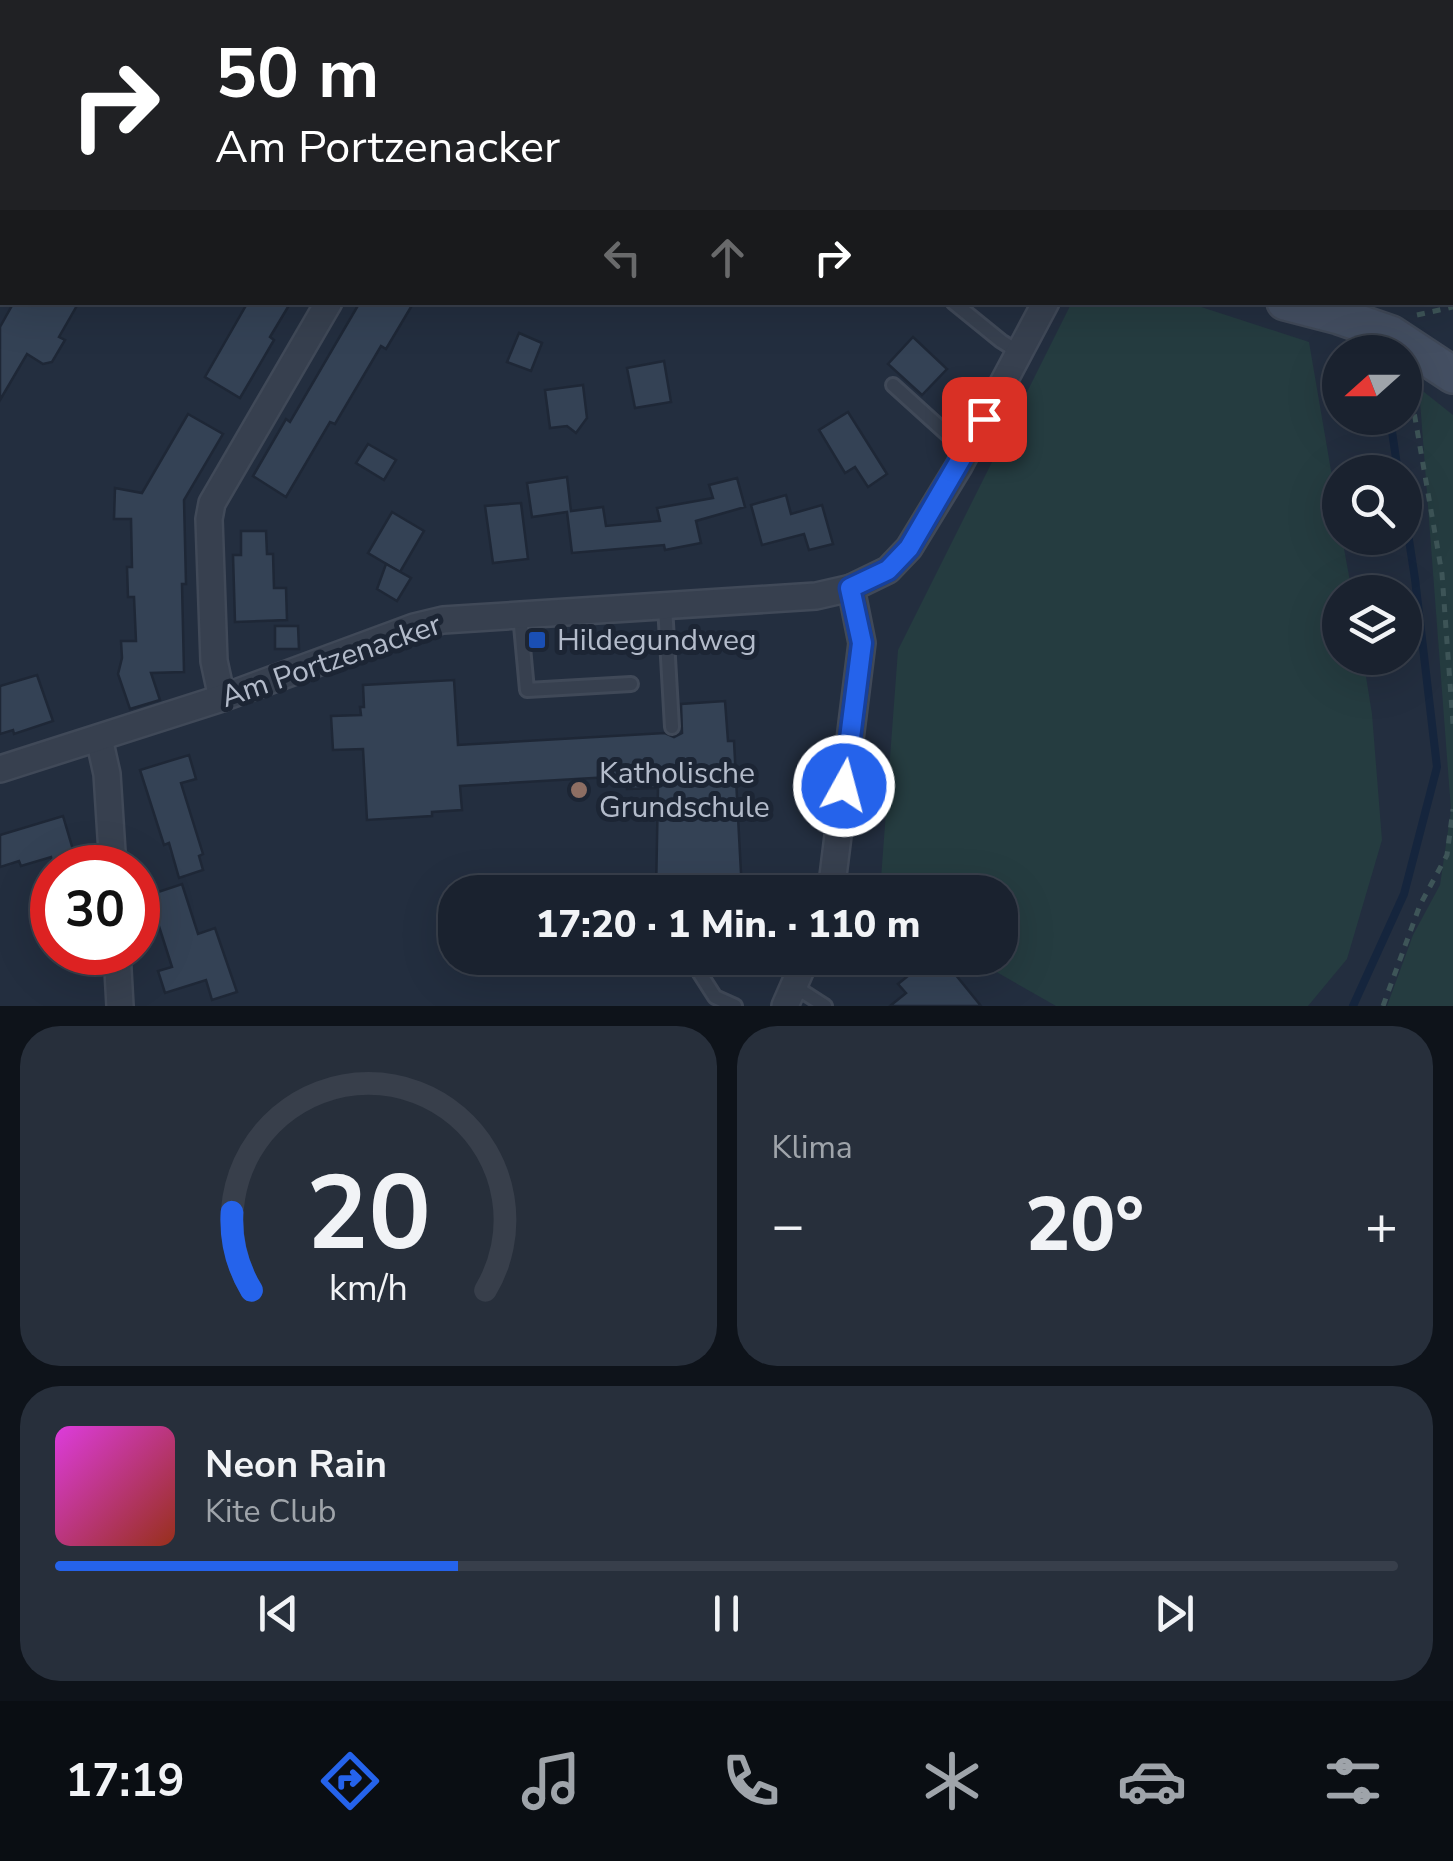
<!DOCTYPE html>
<html lang="de">
<head>
<meta charset="utf-8">
<style>
  body { margin:0; font-family:"Nunito Sans",sans-serif; background:#272f3b; color:#f1f3f6; height:100vh; display:flex; flex-direction:column; font-size:38px; white-space:nowrap }
  * { box-sizing:border-box; margin:0 }
  p { font-size:32px; color:#9fa4aa }
  .icon { flex:none; width:55px; height:55px; fill:none; stroke:currentColor; stroke-width:2; stroke-linecap:round; stroke-linejoin:round }
  .map { position:relative; height:1006px; overflow:hidden }
  .sheet { display:flex; flex-direction:column; gap:20px; padding:20px; background:#0e131a; flex:1 }
  .sheet>* { flex:none }
  .hud { position:absolute; left:0px; top:0px; width:1455px; height:305px; box-shadow:0 10px 40px #0002,0 0 0 2px #383f4b; background:#202124; color:#fff; overflow:hidden }
  .needle { width:65px; rotate:249deg }
  .buttons { position:absolute; left:1322px; top:335px; display:grid; gap:20px }
  .buttons a { display:grid; place-items:center; width:100px; height:100px; border-radius:50%; background:#1a222f; box-shadow:0 10px 40px #0002,0 0 0 2px #383f4b; font-size:50px }
  .speed { position:absolute; left:30px; top:845px; display:flex; gap:20px; font-size:50px; font-weight:700; text-align:center }
  .speed>* { display:grid; place-content:center; width:130px; height:130px; border-radius:50%; background:#1a222f; box-shadow:0 10px 40px #0002,0 0 0 2px #383f4b; line-height:1 }
  .speed .limit { border:15px solid #d22; background:#fff; color:#111 }
  .pin { position:absolute; display:grid; place-items:center; width:85px; height:85px; color:#fff; margin:-42px; border-radius:20px; box-shadow:0 5px 15px #0006 }
  .me { position:absolute; width:110px; margin:-55px; rotate:7deg; stroke-linejoin:round; filter:drop-shadow(0 0 8px #0008) }
  .turn { display:flex; align-items:center; gap:35px; height:210px; padding:0 50px; font-size:45px }
  .turn .icon { width:130px; height:130px; stroke-width:2.5 }
  .turn b { display:block; font-size:70px; line-height:85px }
  .lanes { display:flex; align-items:center; height:95px; padding:0 50px; background:#0003; justify-content:center; gap:50px; direction:ltr }
  .lanes .off { opacity:.35 }
  .big { font-size:75px; font-weight:800; line-height:1.1 }
  .sheet .widget { flex:1; display:flex; flex-direction:column; justify-content:center; gap:15px; min-width:0; padding:0 35px; border-radius:40px; background:#272f3b }
  .sheet .dial { align-items:center; gap:0 }
  .dial svg { height:260px; overflow:visible; fill:none; stroke:#383f4b; stroke-width:7; stroke-linecap:round; text-anchor:middle }
  .dial text { fill:#f1f3f6; stroke:none }
  .song { display:flex; align-items:center; gap:30px }
  .cover { width:120px; height:120px; border-radius:15px; background:linear-gradient(135deg,hsl(300 70% 55%),hsl(10 70% 35%)) }
  .played { height:10px; border-radius:5px; background:linear-gradient(90deg,#2563eb 30%,#383f4b 30%) }
  .keys { display:flex; justify-content:space-around; direction:ltr }
  .heat { display:flex; justify-content:space-between; align-items:center; font-size:55px; direction:ltr }
  .sheet .tiles { flex:1; display:grid; gap:20px; grid-template-columns:1fr 1fr }
  .widget:last-child { grid-column:span 2 }
  .trip { position:absolute; left:438px; top:875px; width:580px; height:100px; border-radius:40px; background:#1a222f; box-shadow:0 10px 40px #0002,0 0 0 2px #383f4b; font-weight:800; line-height:100px; text-align:center }
  .menu { display:flex; height:160px; justify-content:space-around; align-items:center; background:#0a0e13; color:#9fa4aa }
  .menu .icon { width:70px; height:70px }
  .menu .current { color:#2563eb }
  .menu b { font-size:45px; color:#f1f3f6 }
  .map>svg:first-child { display:block }
  .green { fill:#253c40 }
  .lines { fill:none; stroke-linecap:round; stroke-linejoin:round }
  .stream { stroke:#15253d; stroke-width:8 }
  .building { fill:#344255; stroke:#1e2736; stroke-width:2.5 }
  .service-casing { stroke:#404958; stroke-width:18 }
  .minor-casing { stroke:#404958; stroke-width:30 }
  .secondary-casing { stroke:#404958; stroke-width:40 }
  .path { stroke:#3e5558; stroke-width:5; stroke-dasharray:8 8; stroke-linecap:butt }
  .service { stroke:#37404f; stroke-width:12 }
  .minor { stroke:#37404f; stroke-width:25 }
  .secondary { stroke:#444f62; stroke-width:35 }
  .route-casing { stroke:#184099; stroke-width:25 }
  .route { stroke:#2563eb; stroke-width:18 }
  .transit-dot { fill:#1a4fb4; stroke:#1c2534; stroke-width:4 }
  .education-dot { fill:#8d6e63; stroke:#1c2534; stroke-width:4 }
  .labels { text-anchor:middle; dominant-baseline:central; stroke-width:10; stroke-linejoin:round; paint-order:stroke }
  .poi-label { font-size:30px; fill:#b3bbca; stroke:#1c2534; text-anchor:start }
  .street-label { font-size:30px; fill:#b3bbca; stroke:#1c2534 }
</style>
</head>
<body>
<div class="map">
<svg width="1453" height="1006" viewBox="0 0 1453 1006">
  <rect width="100%" height="100%" fill="#232e3f"/>
  <!-- green -->
  <g class="green">
    <polygon points="1027,0 1439,0 1438,2 1028,2"/>
    <polygon points="1072,302 1189,303 1309,342 1340,523 1340,538 1342,538 1352,592 1340,592 1340,658 1363,658 1372,714 1382,840 1347,959 1308,1006 1056,1006 972,958 1000,958 1000,892 880,892 898,650"/>
    <polygon points="1419,388 1453,415 1453,1006 1387,1006 1413,935 1440,885 1451,810"/>
  </g>
  <g class="lines">
    <!-- stream -->
    <g class="stream">
      <polyline points="1452,23 1453,21"/>
      <polyline points="1390,418 1398,472"/>
      <polyline points="1353,1006 1404,894 1437,767 1415,579 1405,514"/>
    </g>
  </g>
  <!-- building -->
  <g class="building">
    <polygon points="14,302 79,302 59,337 65,340 52,362 43,364 27,354 0,400 0,327"/>
    <polygon points="248,302 291,302 270,337 274,340 240,398 205,377"/>
    <polygon points="360,302 414,302 386,349 381,346 335,424 330,422 286,497 253,476 286,419 290,422"/>
    <polygon points="519,333 542,343 531,371 507,362"/>
    <polygon points="913,337 947,369 922,395 888,364"/>
    <polygon points="664,361 671,402 635,408 627,368"/>
    <polygon points="583,385 587,418 576,433 567,426 550,428 545,390"/>
    <polygon points="848,412 887,474 868,487 855,467 845,473 819,430"/>
    <polygon points="188,414 223,434 184,500 186,584 182,584 184,672 151,673 160,700 130,709 118,674 122,658 121,641 136,641 134,597 128,597 127,567 132,567 131,519 114,519 115,488 142,493"/>
    <polygon points="368,444 396,460 384,480 356,463"/>
    <polygon points="567,477 571,511 603,507 606,526 660,521 657,508 713,498 709,485 737,478 745,507 696,521 701,543 665,550 664,545 572,553 567,512 532,517 527,483"/>
    <polygon points="786,495 791,514 822,505 833,544 809,550 804,534 762,545 751,505"/>
    <polygon points="521,503 528,559 493,563 485,506"/>
    <polygon points="392,512 424,531 400,572 368,553"/>
    <polygon points="241,531 266,531 267,554 273,554 274,588 286,588 287,620 235,622 233,555 241,555"/>
    <polygon points="386,564 411,578 397,601 377,589"/>
    <polygon points="275,626 298,626 299,649 275,649"/>
    <polygon points="37,675 53,721 14,734 13,730 0,734 0,686"/>
    <polygon points="454,680 458,745 665,733 674,737 682,733 681,704 725,701 728,741 734,741 742,892 656,892 658,788 627,789 626,776 460,786 462,810 432,812 432,816 367,820 363,749 333,750 331,716 361,715 360,707 364,707 363,685"/>
    <polygon points="189,755 196,779 181,783 203,854 199,856 203,870 179,878 169,843 164,845 140,770"/>
    <polygon points="63,816 76,860 53,867 51,857 21,866 19,861 0,867 0,835"/>
    <polygon points="182,884 198,934 215,928 237,992 212,1000 206,980 165,993 158,971 172,967 149,895"/>
    <polygon points="930,958 942,958 981,1006 890,1006 906,993 898,984"/>
  </g>
  <g class="lines">
    <defs>
      <g id="service">
        <polyline points="953,302 1001,341 1020,353"/>
        <polyline points="893,385 967,452"/>
        <polyline points="665,606 672,727"/>
        <polyline points="520,615 527,690 631,684"/>
        <polyline points="690,958 715,997 735,1006"/>
        <polyline points="794,986 825,1006"/>
      </g>
      <g id="minor">
        <polyline points="59,0 59,2"/>
        <polyline points="446,0 446,2"/>
        <polyline points="0,249 2,245"/>
        <polyline points="222,698 214,661 209,519 212,503 329,302"/>
        <polyline points="99,738 107,774 113,868"/>
        <polyline points="0,769 222,698 414,627 443,620 816,596 851,588 888,570 909,548 959,466 1046,302"/>
        <polyline points="831,892 862,643 851,588"/>
        <polyline points="117,952 120,1006"/>
        <polyline points="785,1006 806,958"/>
      </g>
      <g id="secondary">
        <polyline points="995,0 996,2"/>
        <polyline points="1285,302 1339,316 1391,334 1453,375"/>
      </g>
    </defs>
    <!-- service casing -->
    <use href="#service" class="service-casing"/>
    <!-- minor casing -->
    <use href="#minor" class="minor-casing"/>
    <!-- secondary casing -->
    <use href="#secondary" class="secondary-casing"/>
    <!-- path -->
    <g class="path">
      <polyline points="1417,315 1453,307"/>
      <polyline points="1409,383 1442,574 1453,724"/>
      <polyline points="1383,1006 1420,905 1447,855 1453,809"/>
    </g>
    <!-- service -->
    <use href="#service" class="service"/>
    <!-- minor -->
    <use href="#minor" class="minor"/>
    <!-- secondary -->
    <use href="#secondary" class="secondary"/>
  </g>
  <g class="lines">
    <defs>
      <polyline id="route" points="844,786 862,643 850,588 888,570 909,548 984,419"/>
    </defs>
    <!-- route casing -->
    <use href="#route" class="route-casing"/>
    <!-- route -->
    <use href="#route" class="route"/>
  </g>
  <!-- markers -->
  <rect class="transit-dot" x="527" y="630" width="20" height="20" rx="5"/>
  <circle class="education-dot" cx="579" cy="790" r="10"/>
  <g class="labels">
    <!-- poi labels -->
    <g class="poi-label">
      <text x="557" y="640">Hildegundweg</text>
      <text x="599" y="773">Katholische<tspan x="599" dy="34">Grundschule</tspan></text>
    </g>
    <!-- street labels -->
    <g class="street-label">
      <text transform="translate(331 661) rotate(-19)">Am Portzenacker</text>
    </g>
  </g>
</svg>
<div class="buttons">
<a><svg class="needle" viewBox="-14 -14 28 28"><path d="M0-13l5 13h-10z" fill="#e53935"/><path d="M0 13l5-13h-10z" fill="#9fa4aa"/></svg></a>
<a><svg class="icon" aria-label="search" viewBox="0 0 24 24"><circle cx="10" cy="10" r="6"/><path d="M15 15l6 6"/></svg></a>
<a><svg class="icon" aria-label="layers" viewBox="0 0 24 24"><path d="M12 4l9 5-9 5-9-5zM3 14l9 5 9-5"/></svg></a>
</div>
<div class="speed"><div class="limit">30</div></div>
<div class="pin" style="left:984px;top:419px;background:#d93025"><svg class="icon" aria-label="arrive" viewBox="0 0 24 24"><path d="M6 21V4h12l-3 4 3 4H6"/></svg></div>
<svg class="me" style="left:844px;top:786px" viewBox="-20 -20 40 40"><circle r="17" fill="#2563eb" stroke="#fff" stroke-width="3"/><path d="M0-11L8 9 0 5-8 9z" fill="#fff"/></svg>
<div class="trip">17:20 · 1 Min. · 110 m</div>
<div class="hud">
<div class="turn"><svg class="icon" aria-label="right" viewBox="0 0 24 24"><path d="M7 20v-9h11M14 6l5 5-5 5"/></svg><div><b>50 m</b>Am Portzenacker</div></div>
<div class="lanes"><svg class="icon off" aria-label="left" viewBox="0 0 24 24"><path d="M17 20v-9H6M10 6l-5 5 5 5"/></svg><svg class="icon off" aria-label="ahead" viewBox="0 0 24 24"><path d="M12 20V5M6 11l6-6 6 6"/></svg><svg class="icon" aria-label="right" viewBox="0 0 24 24"><path d="M7 20v-9h11M14 6l5 5-5 5"/></svg></div>
</div>
</div>
<section class="sheet">
<div class="tiles">
<div class="widget dial"><svg viewBox="0 0 100 80">
<path d="M14 69A42 42 0 1 1 86 69"/>
<path d="M14 69A42 42 0 0 1 8 45" stroke="#2563eb"/>
<text x="50" y="56" font-size="32" font-weight="700">20</text>
<text x="50" y="72" font-size="11">km/h</text>
</svg></div>
<div class="widget"><p>Klima</p>
<div class="heat"><a>−</a><b class="big">20°</b><a>+</a></div>
</div>
<div class="widget">
<div class="song"><i class="cover"></i><div><b>Neon Rain</b><p>Kite Club</p></div></div>
<div class="played"></div>
<div class="keys"><svg class="icon" aria-label="previous" viewBox="0 0 24 24"><path d="M18 5L8 12l10 7zM5 5v14"/></svg><svg class="icon" aria-label="pause" viewBox="0 0 24 24"><path d="M8 5v14M16 5v14"/></svg><svg class="icon" aria-label="next" viewBox="0 0 24 24"><path d="M6 5l10 7-10 7zM19 5v14"/></svg></div>
</div>
</div>
</section>
<nav class="menu">
<b>17:19</b>
<svg class="icon current" aria-label="directions" viewBox="0 0 24 24"><path d="M12 3l9 9-9 9-9-9zM9 14v-3h6M13 9l2 2-2 2"/></svg>
<svg class="icon" aria-label="music" viewBox="0 0 24 24"><path d="M9 18V5l10-2v13"/><circle cx="6" cy="18" r="3"/><circle cx="16" cy="16" r="3"/></svg>
<svg class="icon" aria-label="phone" viewBox="0 0 24 24"><path d="M5 4h4l2 5-3 2q2 4 5 5l2-3 5 2v4C11 20 4 13 5 4z"/></svg>
<svg class="icon" aria-label="climate" viewBox="0 0 24 24"><path d="M12 3v18M4 7l16 10M4 17L20 7"/></svg>
<svg class="icon" aria-label="car" viewBox="0 0 24 24"><path d="M5 17H2v-5l4-1 3-4h7l3 4 3 1v5h-3M9 17h6M6 11h13"/><circle cx="7" cy="17" r="2"/><circle cx="17" cy="17" r="2"/></svg>
<svg class="icon" aria-label="filters" viewBox="0 0 24 24"><path d="M4 7h16M4 17h16"/><circle cx="9" cy="7" r="2"/><circle cx="15" cy="17" r="2"/></svg>
</nav>
</body>
</html>
